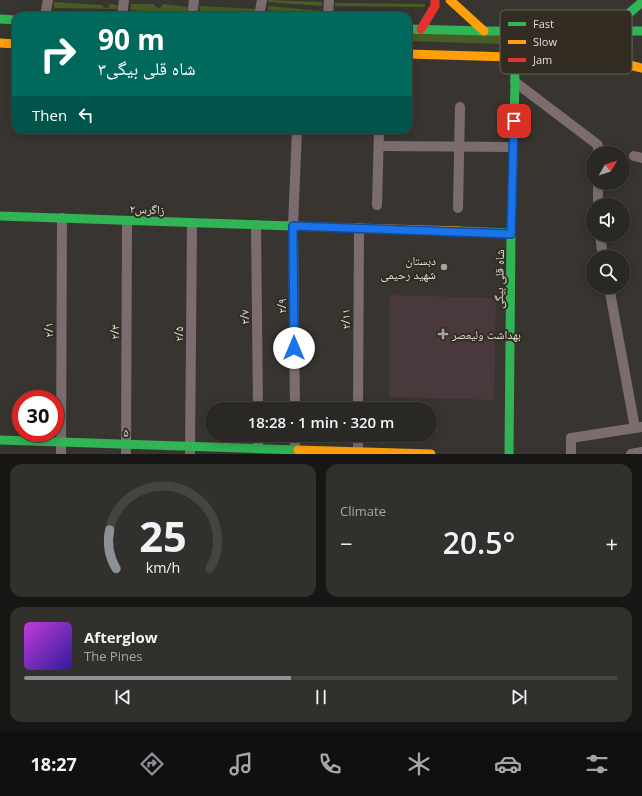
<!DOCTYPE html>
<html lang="en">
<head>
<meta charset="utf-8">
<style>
  body { margin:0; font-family:"Open Sans","Noto Naskh Arabic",sans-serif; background:#32302c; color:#f1f3f6; height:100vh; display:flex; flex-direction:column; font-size:15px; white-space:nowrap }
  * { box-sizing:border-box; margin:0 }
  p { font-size:13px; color:#a5a6a6 }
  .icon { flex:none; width:22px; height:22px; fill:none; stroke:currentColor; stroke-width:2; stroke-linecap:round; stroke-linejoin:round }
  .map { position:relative; height:454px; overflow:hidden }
  .sheet { display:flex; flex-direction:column; gap:10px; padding:10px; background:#171614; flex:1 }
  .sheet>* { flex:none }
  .banner { position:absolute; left:12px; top:12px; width:400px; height:122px; border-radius:12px; box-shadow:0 2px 10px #0003,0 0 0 1px #464441; background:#00695c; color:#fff; overflow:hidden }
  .needle { width:26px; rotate:51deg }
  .tools { position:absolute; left:586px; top:146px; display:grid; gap:8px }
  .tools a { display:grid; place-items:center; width:44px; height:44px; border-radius:50%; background:#2a2824; box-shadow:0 2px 10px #0003,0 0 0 1px #464441; font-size:20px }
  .speed { position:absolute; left:12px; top:390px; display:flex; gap:8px; font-size:20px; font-weight:700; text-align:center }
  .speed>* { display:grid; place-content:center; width:52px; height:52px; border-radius:50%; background:#2a2824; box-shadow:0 2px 10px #0003,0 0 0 1px #464441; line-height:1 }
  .speed .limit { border:6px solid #d22; background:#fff; color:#111 }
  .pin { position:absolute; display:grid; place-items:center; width:34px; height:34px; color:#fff; margin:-17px; border-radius:8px; box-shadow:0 2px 6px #0006 }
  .me { position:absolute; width:44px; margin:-22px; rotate:0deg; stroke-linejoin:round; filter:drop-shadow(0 0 3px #0008) }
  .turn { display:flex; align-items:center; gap:14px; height:84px; padding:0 20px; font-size:18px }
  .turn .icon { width:52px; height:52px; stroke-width:2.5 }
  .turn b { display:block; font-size:28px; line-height:34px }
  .then { display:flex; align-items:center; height:38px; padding:0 20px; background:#0003; gap:8px; font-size:15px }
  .big { font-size:30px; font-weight:600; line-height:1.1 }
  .sheet .card { flex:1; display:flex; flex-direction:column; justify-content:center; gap:6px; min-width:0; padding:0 14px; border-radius:12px; background:#32302c }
  .sheet .dial { align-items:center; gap:0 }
  .dial svg { height:104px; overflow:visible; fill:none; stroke:#464441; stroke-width:7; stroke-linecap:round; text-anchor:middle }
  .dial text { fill:#f1f3f6; stroke:none }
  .song { display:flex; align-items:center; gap:12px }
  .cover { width:48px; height:48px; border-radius:6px; background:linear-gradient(135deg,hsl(290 70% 55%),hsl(250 70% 35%)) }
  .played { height:4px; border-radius:2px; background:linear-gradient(90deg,#8c9099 45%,#464441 45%) }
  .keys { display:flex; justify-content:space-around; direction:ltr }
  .heat { display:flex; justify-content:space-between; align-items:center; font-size:22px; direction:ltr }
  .sheet .tiles { flex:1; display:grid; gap:10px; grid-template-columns:1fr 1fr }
  .card:last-child { grid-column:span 2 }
  .trip { position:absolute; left:205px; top:402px; width:232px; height:40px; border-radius:20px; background:#2a2824; box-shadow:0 2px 10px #0003,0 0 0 1px #464441; font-weight:600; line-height:40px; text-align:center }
  .dock { display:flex; height:64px; justify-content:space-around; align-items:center; background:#11100e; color:#a5a6a6 }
  .dock .icon { width:28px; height:28px }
  .dock .on { color:#8c9099 }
  .dock b { font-size:18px; color:#f1f3f6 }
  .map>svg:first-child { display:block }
  .medical { fill:#49383c }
  .green { fill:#475d25 }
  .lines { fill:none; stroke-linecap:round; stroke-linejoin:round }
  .street { stroke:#7c6c6f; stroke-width:10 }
  .fast { stroke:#30b455; stroke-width:9 }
  .slow { stroke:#ff9f0a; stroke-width:9 }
  .jam { stroke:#e5322d; stroke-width:9 }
  .route-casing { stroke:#114b97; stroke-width:10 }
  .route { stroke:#1a73e8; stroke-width:7 }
  .poi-dot { fill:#a6a29d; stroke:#322c23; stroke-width:1.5 }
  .labels { text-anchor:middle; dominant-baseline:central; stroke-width:4; stroke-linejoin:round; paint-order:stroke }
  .street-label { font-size:12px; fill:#e1ddd7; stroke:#322c23 }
  .poi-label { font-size:12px; fill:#e1ddd7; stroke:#322c23; text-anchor:end }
  .key { fill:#322c23; stroke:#676159; stroke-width:1 }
  .key-label { font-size:11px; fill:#e1ddd7 }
</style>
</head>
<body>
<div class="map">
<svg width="642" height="454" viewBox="0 0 642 454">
  <rect width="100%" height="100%" fill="#383530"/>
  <!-- medical -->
  <polygon class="medical" points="390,295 496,298 494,400 389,397"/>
  <!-- green -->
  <g class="green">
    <polygon points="268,0 322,2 322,6 268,2"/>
    <polygon points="54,2 102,5 104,8 108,8 110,4 117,5 118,9 54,8"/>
    <polygon points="335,3 425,4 425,7 335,6"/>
    <polygon points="131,4 153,4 156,7 160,8 163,4 187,7 187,14 131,10"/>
    <polygon points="199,6 255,9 255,14 200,11"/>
    <polygon points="268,6 322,11 321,16 268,10"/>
    <polygon points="334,12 401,13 401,16 334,14"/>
    <polygon points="408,33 632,37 633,48 408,41"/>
  </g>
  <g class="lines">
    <!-- street -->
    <g class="street">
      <polyline points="45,16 48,0"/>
      <polyline points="122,16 124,0"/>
      <polyline points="192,16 194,0"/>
      <polyline points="259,16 262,0"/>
      <polyline points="328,16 329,0"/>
      <polyline points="515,82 598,145 598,153"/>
      <polyline points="379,146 513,147"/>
      <polyline points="634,156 642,158"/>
      <polyline points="377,205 379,130"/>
      <polyline points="598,205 598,183"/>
      <polyline points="458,208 460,107"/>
      <polyline points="256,225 258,409"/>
      <polyline points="600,235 603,257"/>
      <polyline points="609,287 635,428"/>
      <polyline points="295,409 293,226 297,130"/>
      <polyline points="358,409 359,228"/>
      <polyline points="258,435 258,448"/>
      <polyline points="295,435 295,449"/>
      <polyline points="358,451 358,435"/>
      <polyline points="61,454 62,218"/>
      <polyline points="126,454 127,221"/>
      <polyline points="190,454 192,223"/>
      <polyline points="571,454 571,438 642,427"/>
      <polyline points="631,454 642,452"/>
    </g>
    <!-- fast -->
    <g class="fast">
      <polyline points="0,19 16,20"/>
      <polyline points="408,29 484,31 642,31"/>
      <polyline points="592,29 627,15 642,2"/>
      <polyline points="0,216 322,227"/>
      <polyline points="459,231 511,233"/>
      <polyline points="0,440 298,450"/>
      <polyline points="509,454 511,233 515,82 514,57"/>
    </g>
    <!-- slow -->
    <g class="slow">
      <polyline points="450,0 484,31"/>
      <polyline points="0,43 16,44"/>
      <polyline points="408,54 514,57 629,65 642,68"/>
      <polyline points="322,227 459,231"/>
      <polyline points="298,450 431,454"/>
    </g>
    <!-- jam -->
    <polyline class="jam" points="421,29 435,6 435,0"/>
  </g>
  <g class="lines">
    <defs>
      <polyline id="route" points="294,348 293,226 511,234 514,121"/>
    </defs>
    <!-- route casing -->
    <use href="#route" class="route-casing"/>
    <!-- route -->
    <use href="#route" class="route"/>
  </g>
  <!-- markers -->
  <g class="poi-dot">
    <circle cx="444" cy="267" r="4"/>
    <path d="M441 328h4v4h4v4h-4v4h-4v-4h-4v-4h4z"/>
  </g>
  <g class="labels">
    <!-- street labels -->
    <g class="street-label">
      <text transform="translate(147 209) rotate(2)">زاگرس۲</text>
      <text transform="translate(499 279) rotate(-89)">شاه قلی بیگی</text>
      <text transform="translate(281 306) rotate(-90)">۲/۹</text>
      <text transform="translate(244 317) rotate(-90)">۲/۷</text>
      <text transform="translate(345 319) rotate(-90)">۲/۱۱</text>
      <text transform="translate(48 330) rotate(-90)">۲/۱</text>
      <text transform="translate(114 332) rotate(-90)">۲/۳</text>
      <text transform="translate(178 334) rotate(-90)">۲/۵</text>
      <text transform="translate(126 432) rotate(2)">۵</text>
    </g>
    <!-- poi labels -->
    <g class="poi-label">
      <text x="436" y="260">دبستان<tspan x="436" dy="14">شهید رحیمی</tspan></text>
      <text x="452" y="334" text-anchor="start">بهداشت ولیعصر</text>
    </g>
  </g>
  <!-- legend -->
  <rect x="500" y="10" width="132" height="64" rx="6" class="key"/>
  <rect x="508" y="22" width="18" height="4" fill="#30b455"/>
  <rect x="508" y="40" width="18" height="4" fill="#ff9f0a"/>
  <rect x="508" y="58" width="18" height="4" fill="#e5322d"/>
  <g class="key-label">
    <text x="533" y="28">Fast</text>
    <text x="533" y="46">Slow</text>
    <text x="533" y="64">Jam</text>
  </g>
</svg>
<div class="tools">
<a><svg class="needle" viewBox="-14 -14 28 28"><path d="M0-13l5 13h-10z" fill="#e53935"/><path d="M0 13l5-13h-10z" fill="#a5a6a6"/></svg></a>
<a><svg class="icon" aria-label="sound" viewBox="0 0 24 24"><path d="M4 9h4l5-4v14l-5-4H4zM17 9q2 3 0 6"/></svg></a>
<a><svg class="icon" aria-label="search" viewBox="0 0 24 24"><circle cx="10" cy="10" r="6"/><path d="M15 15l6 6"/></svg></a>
</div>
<div class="speed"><div class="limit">30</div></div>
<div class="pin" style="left:514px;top:121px;background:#d93025"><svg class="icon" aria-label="arrive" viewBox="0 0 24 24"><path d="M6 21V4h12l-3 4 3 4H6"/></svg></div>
<svg class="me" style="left:294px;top:348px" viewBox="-20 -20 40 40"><circle r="19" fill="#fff"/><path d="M0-13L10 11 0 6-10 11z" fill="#1a73e8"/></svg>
<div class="trip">18:28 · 1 min · 320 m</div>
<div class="banner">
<div class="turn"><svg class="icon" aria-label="right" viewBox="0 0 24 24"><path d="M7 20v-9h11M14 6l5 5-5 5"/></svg><div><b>90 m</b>شاه قلی بیگی۳</div></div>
<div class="then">Then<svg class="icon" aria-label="left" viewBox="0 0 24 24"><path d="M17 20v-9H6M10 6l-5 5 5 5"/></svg></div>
</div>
</div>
<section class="sheet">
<div class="tiles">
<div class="card dial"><svg viewBox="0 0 100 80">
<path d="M14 69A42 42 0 1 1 86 69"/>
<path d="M14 69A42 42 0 0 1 9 39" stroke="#8c9099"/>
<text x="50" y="56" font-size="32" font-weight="700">25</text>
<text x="50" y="72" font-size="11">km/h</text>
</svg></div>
<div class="card"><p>Climate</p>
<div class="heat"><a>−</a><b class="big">20.5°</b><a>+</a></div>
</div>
<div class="card">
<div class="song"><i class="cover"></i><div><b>Afterglow</b><p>The Pines</p></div></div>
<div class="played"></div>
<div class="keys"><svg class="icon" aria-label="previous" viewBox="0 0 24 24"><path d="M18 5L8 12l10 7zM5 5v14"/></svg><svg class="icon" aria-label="pause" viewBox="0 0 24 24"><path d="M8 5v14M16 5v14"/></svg><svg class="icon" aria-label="next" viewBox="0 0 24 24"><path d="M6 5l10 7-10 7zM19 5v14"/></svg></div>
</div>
</div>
</section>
<nav class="dock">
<b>18:27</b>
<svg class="icon on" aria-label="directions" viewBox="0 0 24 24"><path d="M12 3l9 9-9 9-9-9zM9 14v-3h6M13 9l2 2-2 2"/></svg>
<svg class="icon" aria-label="music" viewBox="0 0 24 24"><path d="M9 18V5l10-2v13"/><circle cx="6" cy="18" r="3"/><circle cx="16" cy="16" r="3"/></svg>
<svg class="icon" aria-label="phone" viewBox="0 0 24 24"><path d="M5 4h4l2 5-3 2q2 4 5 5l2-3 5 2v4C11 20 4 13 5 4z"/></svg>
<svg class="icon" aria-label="climate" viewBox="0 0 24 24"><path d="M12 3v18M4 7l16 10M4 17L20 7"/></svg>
<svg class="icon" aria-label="car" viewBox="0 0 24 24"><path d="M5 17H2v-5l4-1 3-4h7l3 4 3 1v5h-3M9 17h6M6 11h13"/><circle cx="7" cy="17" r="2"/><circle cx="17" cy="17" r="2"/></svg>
<svg class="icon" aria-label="filters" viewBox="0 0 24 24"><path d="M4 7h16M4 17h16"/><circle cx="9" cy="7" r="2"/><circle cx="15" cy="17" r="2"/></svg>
</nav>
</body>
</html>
